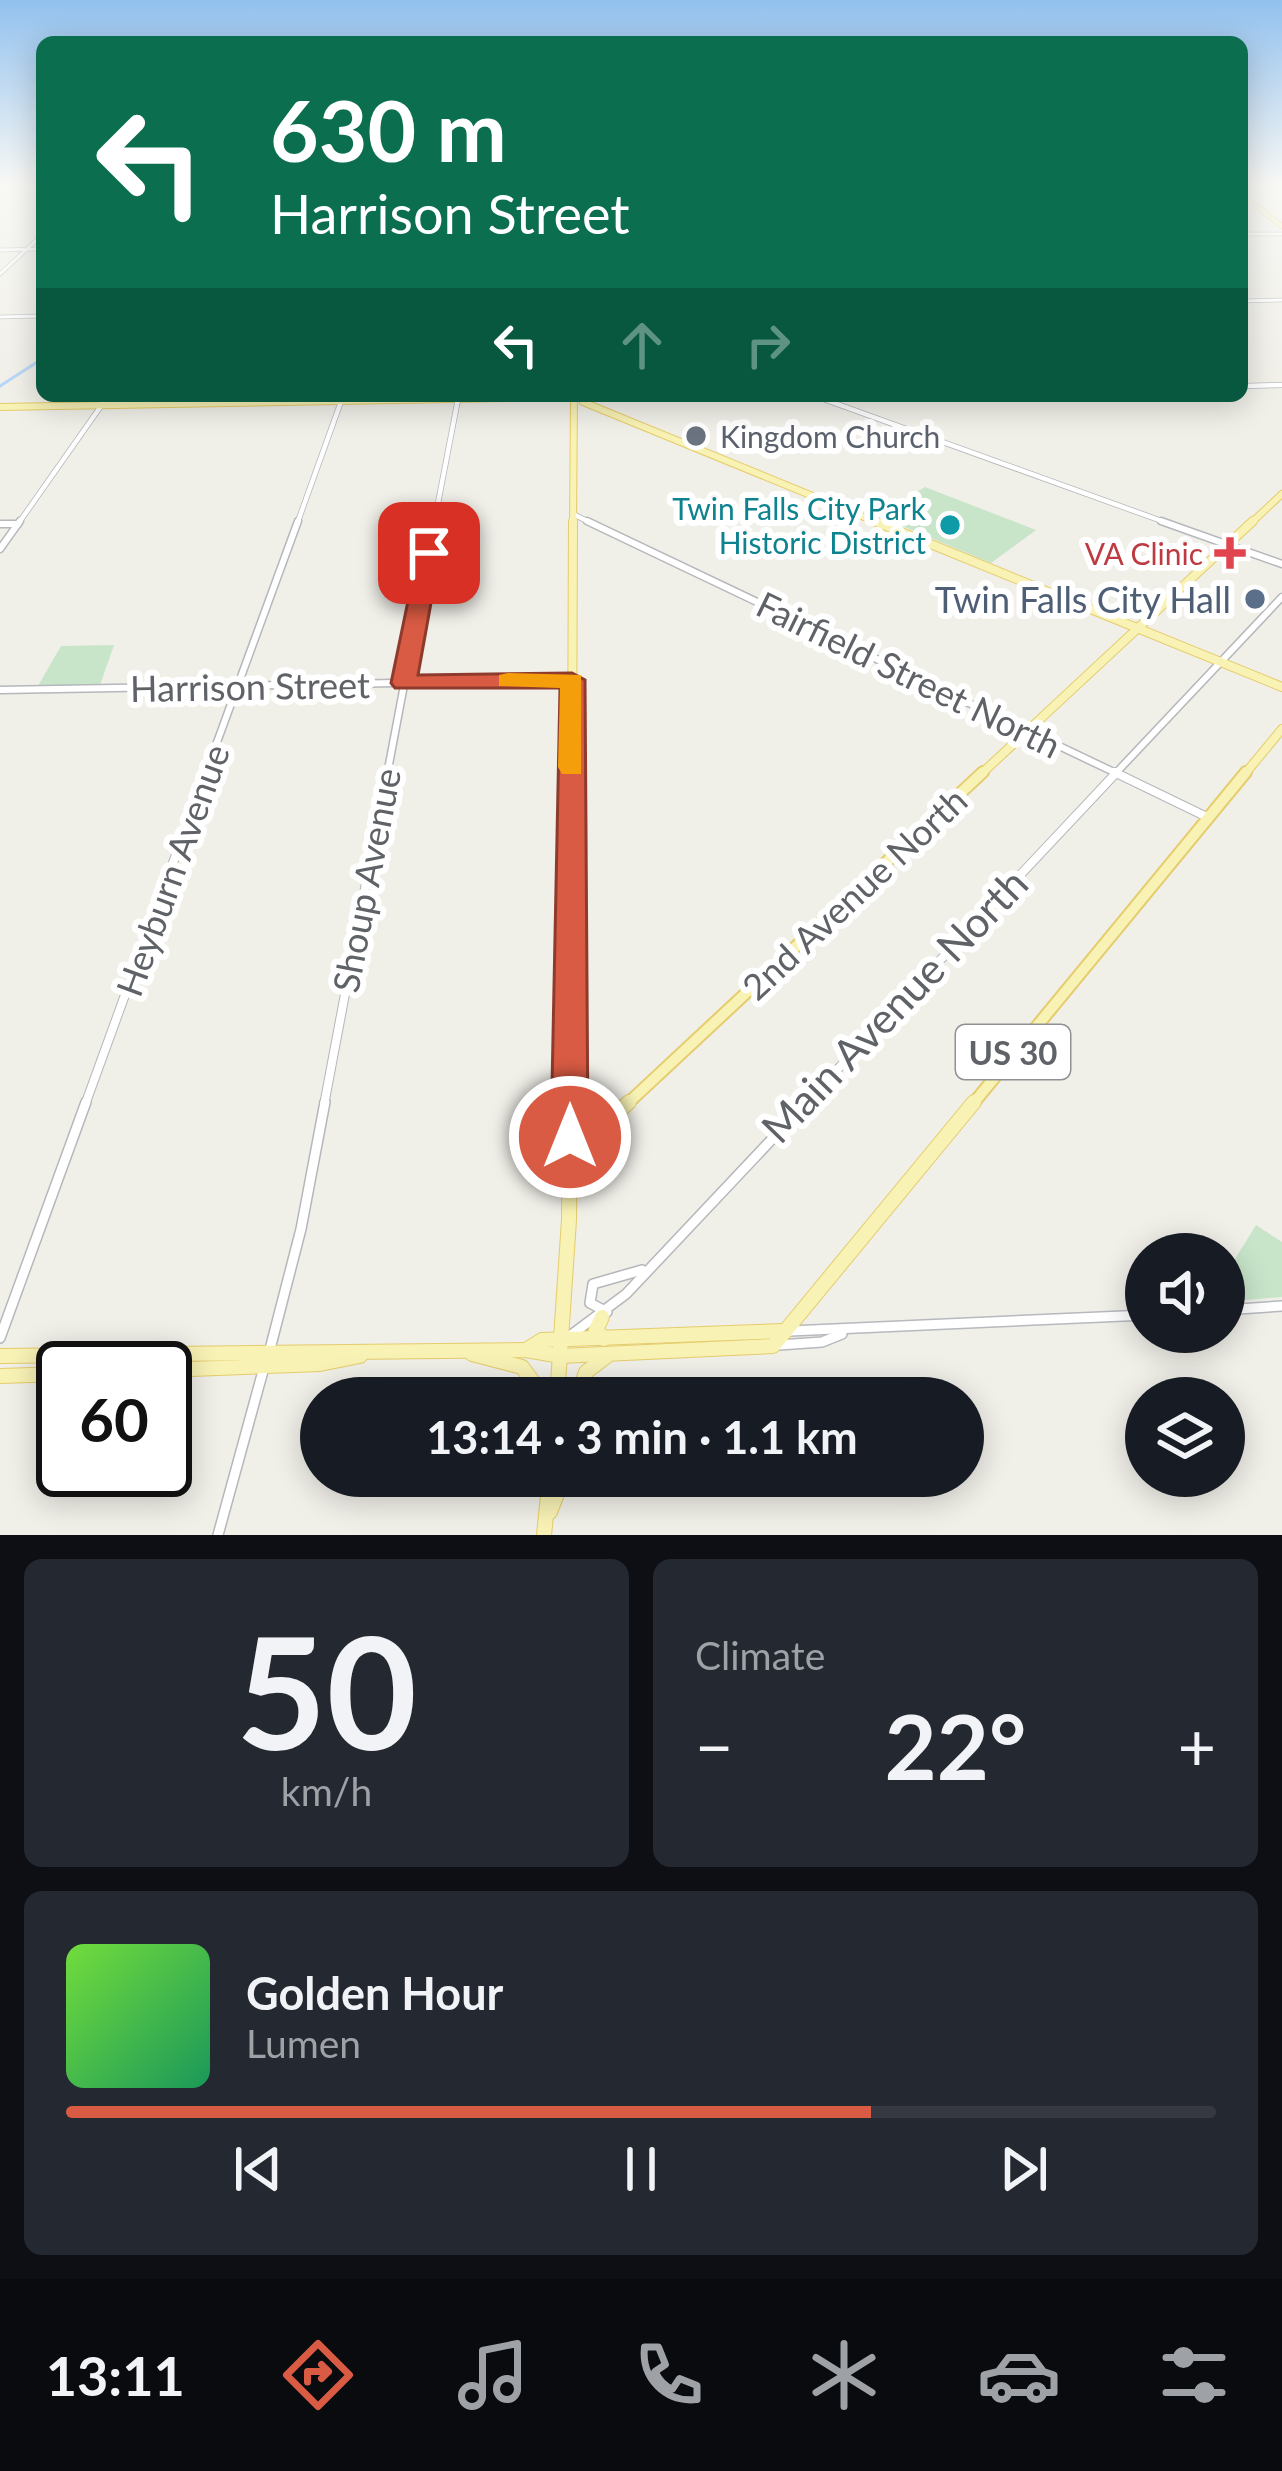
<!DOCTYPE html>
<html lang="en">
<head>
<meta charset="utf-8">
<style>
  body { margin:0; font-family:Lato,sans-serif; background:#242831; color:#f1f3f6; height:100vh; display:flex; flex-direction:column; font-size:45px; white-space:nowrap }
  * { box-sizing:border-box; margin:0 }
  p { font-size:39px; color:#9ea1a6 }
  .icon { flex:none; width:66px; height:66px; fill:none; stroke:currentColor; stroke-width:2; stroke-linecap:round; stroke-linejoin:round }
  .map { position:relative; height:1535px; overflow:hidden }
  .details { display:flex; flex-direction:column; gap:24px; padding:24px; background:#0d0f14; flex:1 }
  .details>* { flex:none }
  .guide { position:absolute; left:36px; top:36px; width:1212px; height:366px; border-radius:18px; box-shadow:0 6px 30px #0003; background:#0b6e4f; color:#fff; overflow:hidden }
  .fabs { position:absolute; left:1125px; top:1233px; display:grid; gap:24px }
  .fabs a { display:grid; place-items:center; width:120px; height:120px; border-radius:50%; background:#171b24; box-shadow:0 6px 30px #0003; font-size:60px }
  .speed { position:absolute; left:36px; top:1341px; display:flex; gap:24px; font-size:60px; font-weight:700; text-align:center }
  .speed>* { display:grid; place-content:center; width:156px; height:156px; border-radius:50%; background:#171b24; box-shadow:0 6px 30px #0003; line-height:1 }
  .speed .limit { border:6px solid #111; border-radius:18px; background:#fff; color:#111 }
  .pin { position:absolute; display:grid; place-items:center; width:102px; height:102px; color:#fff; margin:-51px; border-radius:24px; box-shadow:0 6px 18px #0006 }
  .me { position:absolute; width:132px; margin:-66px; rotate:0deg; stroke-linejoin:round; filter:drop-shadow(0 0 9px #0008) }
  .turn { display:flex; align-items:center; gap:42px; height:252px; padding:0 36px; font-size:54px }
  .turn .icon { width:156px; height:156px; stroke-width:2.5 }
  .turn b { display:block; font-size:84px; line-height:102px }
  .lanes { display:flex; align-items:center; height:114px; padding:0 36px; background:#0003; justify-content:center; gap:60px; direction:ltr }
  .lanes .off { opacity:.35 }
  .big { font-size:90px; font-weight:700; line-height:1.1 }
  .details .card { flex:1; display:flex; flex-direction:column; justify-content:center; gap:18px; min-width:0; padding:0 42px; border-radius:18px; background:#242831 }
  .details .dial { align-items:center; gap:0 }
  .dial b { font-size:156px; line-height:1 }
  .song { display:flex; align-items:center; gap:36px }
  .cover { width:144px; height:144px; border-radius:18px; background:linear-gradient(135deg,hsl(100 70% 55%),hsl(150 70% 35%)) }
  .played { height:12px; border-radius:6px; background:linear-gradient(90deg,#da5b44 70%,#363941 70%) }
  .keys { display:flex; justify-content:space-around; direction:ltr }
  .heat { display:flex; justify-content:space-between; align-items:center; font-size:66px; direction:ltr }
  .details .tiles { flex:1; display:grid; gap:24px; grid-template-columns:1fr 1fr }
  .card:last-child { grid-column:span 2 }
  .trip { position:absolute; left:300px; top:1377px; width:684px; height:120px; border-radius:60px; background:#171b24; box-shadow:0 6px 30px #0003; font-weight:700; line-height:120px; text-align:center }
  .tab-bar { display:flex; height:192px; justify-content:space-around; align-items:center; background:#090b0e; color:#9ea1a6 }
  .tab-bar .icon { width:84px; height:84px }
  .tab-bar .active { color:#da5b44 }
  .tab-bar b { font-size:54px; color:#f1f3f6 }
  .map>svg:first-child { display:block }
  .green { fill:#c8e5ca }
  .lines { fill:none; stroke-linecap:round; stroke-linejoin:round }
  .stream { stroke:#b1d4f8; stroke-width:3 }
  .tertiary-far4-casing { stroke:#b5b7bb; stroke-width:4.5 }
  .tertiary-far3-casing { stroke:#b5b7bb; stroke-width:6 }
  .tertiary-far2-casing { stroke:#b5b7bb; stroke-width:9 }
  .tertiary-far1-casing { stroke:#b5b7bb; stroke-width:10 }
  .tertiary-casing { stroke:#b5b7bb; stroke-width:12 }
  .secondary-far1-casing { stroke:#b6b9be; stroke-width:6 }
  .secondary-casing { stroke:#b6b9be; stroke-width:12 }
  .primary-far4-casing { stroke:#e5cc6c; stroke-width:6 }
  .primary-far3-casing { stroke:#e5cc6c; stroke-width:8 }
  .primary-far2-casing { stroke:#e5cc6c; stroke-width:10 }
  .primary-far1-casing { stroke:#e5cc6c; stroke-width:14 }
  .primary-casing { stroke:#e5cc6c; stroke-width:16 }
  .tertiary-far4 { stroke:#fff; stroke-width:3 }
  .tertiary-far3 { stroke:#fff; stroke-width:4.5 }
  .tertiary-far2 { stroke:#fff; stroke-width:6 }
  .tertiary-far1 { stroke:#fff; stroke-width:8 }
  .tertiary { stroke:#fff; stroke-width:9 }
  .secondary-far1 { stroke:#fff; stroke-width:4.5 }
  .secondary { stroke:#fff; stroke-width:9 }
  .primary-far4 { stroke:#f8f2b5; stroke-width:4.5 }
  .primary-far3 { stroke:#f8f2b5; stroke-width:6 }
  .primary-far2 { stroke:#f8f2b5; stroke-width:8 }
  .primary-far1 { stroke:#f8f2b5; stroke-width:10 }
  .primary { stroke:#f8f2b5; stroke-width:14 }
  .route { fill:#da5b44; stroke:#8e3b2c; stroke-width:3 }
  .slow { fill:#f59e0b }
  .worship-dot { fill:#6b7280; stroke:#fff; stroke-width:4.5 }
  .culture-dot { fill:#0f9aa8; stroke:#fff; stroke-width:4.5 }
  .health-dot { fill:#e0444e; stroke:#fff; stroke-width:4.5 }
  .service-dot { fill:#5c6f8a; stroke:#fff; stroke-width:4.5 }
  .labels { text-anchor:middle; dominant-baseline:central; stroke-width:12; stroke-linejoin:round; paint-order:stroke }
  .far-worship-label { font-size:30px; fill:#5b616d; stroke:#fff; text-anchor:start }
  .far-culture-label { font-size:30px; fill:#0d838f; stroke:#fff; text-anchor:end }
  .far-health-label { font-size:30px; fill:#be3a42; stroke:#fff; text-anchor:end }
  .shield { fill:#fff; stroke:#8f9195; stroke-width:3 }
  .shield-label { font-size:33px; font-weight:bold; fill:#5f6267 }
  .service-label { font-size:36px; fill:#4e5e75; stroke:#fff; text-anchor:end }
  .street-label { font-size:36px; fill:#5f6267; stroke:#fff }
  .near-street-label { font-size:42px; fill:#5f6267; stroke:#fff }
</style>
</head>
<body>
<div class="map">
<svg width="1282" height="1535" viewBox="0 0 1282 1535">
  <rect width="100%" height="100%" fill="#f0efe8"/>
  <!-- green -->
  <g class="green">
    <polygon points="925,487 1036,530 991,563 878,516"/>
    <polygon points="114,645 100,685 38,686 61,646"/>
    <polygon points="1256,1225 1282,1242 1282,1297 1224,1302 1224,1277"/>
  </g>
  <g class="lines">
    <!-- stream -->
    <polyline class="stream" points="0,386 42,359"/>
    <defs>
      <g id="tertiary-far4">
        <polyline points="1242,234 1282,234"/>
        <polyline points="0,250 42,249"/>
        <polyline points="0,274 42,235"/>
        <polyline points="1242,301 1282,300"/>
        <polyline points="0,317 42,316"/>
      </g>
      <g id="tertiary-far3">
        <polyline points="815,396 1170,524"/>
        <polyline points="573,514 593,524"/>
        <polyline points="18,524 108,396"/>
        <polyline points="297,524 343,396"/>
        <polyline points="434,524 458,399"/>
      </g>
      <g id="tertiary-far2">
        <polyline points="587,521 1120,775"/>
        <polyline points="1161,521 1282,564"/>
        <polyline points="0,524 18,524"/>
        <polyline points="0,549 20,521"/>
        <polyline points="0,690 572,680"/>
        <polyline points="205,775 298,521"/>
        <polyline points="387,775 435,521"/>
        <polyline points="1114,775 1282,597"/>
      </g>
      <g id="tertiary-far1">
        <polyline points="1114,772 1209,818"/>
        <polyline points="85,1105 206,772"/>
        <polyline points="324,1105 387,772"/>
        <polyline points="804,1105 1117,772"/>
      </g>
      <g id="tertiary">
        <polyline points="607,1312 590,1303 593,1284 642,1270"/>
        <polyline points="571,1335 626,1294 807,1102"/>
        <polyline points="0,1338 86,1102"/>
        <polyline points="269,1353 301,1229 325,1102"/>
        <polyline points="218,1535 263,1371"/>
      </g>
      <g id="secondary-far1">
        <polyline points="1242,386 1282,385"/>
        <polyline points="574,399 667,396"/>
      </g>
      <g id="secondary">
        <polyline points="1224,1310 1282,1306"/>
        <polyline points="790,1331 1146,1315"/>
        <polyline points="779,1345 822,1342 842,1334"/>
      </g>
      <polyline id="primary-far4" points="1242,195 1282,226"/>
      <g id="primary-far3">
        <polyline points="583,402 881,524"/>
        <polyline points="0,407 574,397"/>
        <polyline points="573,524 574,399"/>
        <polyline points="1250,524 1282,494"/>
      </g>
      <g id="primary-far2">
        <polyline points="874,521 1282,687"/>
        <polyline points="572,775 573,521"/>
        <polyline points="980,775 1253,521"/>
        <polyline points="1244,775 1282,729"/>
      </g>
      <g id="primary-far1">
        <polyline points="570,1105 572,772"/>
        <polyline points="626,1105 983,772"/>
        <polyline points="972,1105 1246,772"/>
      </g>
      <g id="primary">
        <polyline points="569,1158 629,1102"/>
        <polyline points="602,1317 596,1330 604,1339"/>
        <polyline points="526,1350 542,1340 784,1331"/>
        <polyline points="472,1354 522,1367 545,1398"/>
        <polyline points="0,1356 526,1350 561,1356 773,1346 974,1102"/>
        <polyline points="165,1370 320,1364 360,1356"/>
        <polyline points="0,1376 63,1374"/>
        <polyline points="557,1398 569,1220 570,1102"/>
        <polyline points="577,1398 586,1372 607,1356"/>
        <polyline points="550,1512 564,1476"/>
        <polyline points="544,1535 550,1476"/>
      </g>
    </defs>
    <!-- tertiary-far4 casing -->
    <use href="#tertiary-far4" class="tertiary-far4-casing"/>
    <!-- tertiary-far3 casing -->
    <use href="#tertiary-far3" class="tertiary-far3-casing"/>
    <!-- tertiary-far2 casing -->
    <use href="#tertiary-far2" class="tertiary-far2-casing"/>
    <!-- tertiary-far1 casing -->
    <use href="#tertiary-far1" class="tertiary-far1-casing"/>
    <!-- tertiary casing -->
    <use href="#tertiary" class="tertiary-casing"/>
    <!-- secondary-far1 casing -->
    <use href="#secondary-far1" class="secondary-far1-casing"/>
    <!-- secondary casing -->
    <use href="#secondary" class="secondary-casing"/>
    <!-- primary-far4 casing -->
    <use href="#primary-far4" class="primary-far4-casing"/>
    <!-- primary-far3 casing -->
    <use href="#primary-far3" class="primary-far3-casing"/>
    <!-- primary-far2 casing -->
    <use href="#primary-far2" class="primary-far2-casing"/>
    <!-- primary-far1 casing -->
    <use href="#primary-far1" class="primary-far1-casing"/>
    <!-- primary casing -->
    <use href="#primary" class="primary-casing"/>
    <!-- tertiary-far4 -->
    <use href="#tertiary-far4" class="tertiary-far4"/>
    <!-- tertiary-far3 -->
    <use href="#tertiary-far3" class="tertiary-far3"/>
    <!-- tertiary-far2 -->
    <use href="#tertiary-far2" class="tertiary-far2"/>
    <!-- tertiary-far1 -->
    <use href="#tertiary-far1" class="tertiary-far1"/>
    <!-- tertiary -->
    <use href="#tertiary" class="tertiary"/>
    <!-- secondary-far1 -->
    <use href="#secondary-far1" class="secondary-far1"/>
    <!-- secondary -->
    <use href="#secondary" class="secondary"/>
    <!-- primary-far4 -->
    <use href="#primary-far4" class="primary-far4"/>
    <!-- primary-far3 -->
    <use href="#primary-far3" class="primary-far3"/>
    <!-- primary-far2 -->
    <use href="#primary-far2" class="primary-far2"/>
    <!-- primary-far1 -->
    <use href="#primary-far1" class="primary-far1"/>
    <!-- primary -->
    <use href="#primary" class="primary"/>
  </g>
  <!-- sky -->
  <linearGradient id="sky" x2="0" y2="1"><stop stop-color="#92c1ee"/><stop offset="0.46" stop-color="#f8f8f5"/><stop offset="1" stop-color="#f8f8f5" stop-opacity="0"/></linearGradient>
  <rect width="1282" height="398" fill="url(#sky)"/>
  <!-- route -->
  <polygon class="route" points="429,546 440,553 418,675 572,673 585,680 588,1137 583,1149 570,1154 557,1149 551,1137 560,688 395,688 391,683 418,553"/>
  <!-- slow -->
  <polygon class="slow" points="508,673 581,675 581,774 562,774 558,767 560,688 499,686 499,675"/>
  <!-- markers -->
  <circle class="worship-dot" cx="696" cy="436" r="12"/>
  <circle class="culture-dot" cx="950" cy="525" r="12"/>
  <path class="health-dot" d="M1224 535h12v12h12v12h-12v12h-12v-12h-12v-12h12z"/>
  <circle class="service-dot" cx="1255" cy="599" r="12"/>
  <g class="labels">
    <!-- far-worship labels -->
    <g class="far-worship-label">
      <text x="720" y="436">Kingdom Church</text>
    </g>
    <!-- far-culture labels -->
    <g class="far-culture-label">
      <text x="926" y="508">Twin Falls City Park<tspan x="926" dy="34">Historic District</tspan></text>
    </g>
    <!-- far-health labels -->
    <g class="far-health-label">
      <text x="1203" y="553">VA Clinic</text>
    </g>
    <!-- shield labels -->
    <rect class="shield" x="956" y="1025" width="114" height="54" rx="9"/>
    <g class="shield-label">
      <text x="1013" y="1052">US 30</text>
    </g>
    <!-- service labels -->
    <g class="service-label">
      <text x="1231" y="599">Twin Falls City Hall</text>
    </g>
    <!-- street labels -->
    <g class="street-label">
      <text transform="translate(909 674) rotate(26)">Fairfield Street North</text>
      <text transform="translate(250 686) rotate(-1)">Harrison Street</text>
      <text transform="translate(172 870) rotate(-70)">Heyburn Avenue</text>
      <text transform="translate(366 880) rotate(-79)">Shoup Avenue</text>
      <text transform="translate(854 893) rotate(-43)">2nd Avenue North</text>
    </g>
    <!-- near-street labels -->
    <g class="near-street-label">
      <text transform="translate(894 1005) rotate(-46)">Main Avenue North</text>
    </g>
  </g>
</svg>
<div class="fabs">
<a><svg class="icon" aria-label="sound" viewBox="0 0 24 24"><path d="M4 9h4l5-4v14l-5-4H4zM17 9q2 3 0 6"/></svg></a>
<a><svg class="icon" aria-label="layers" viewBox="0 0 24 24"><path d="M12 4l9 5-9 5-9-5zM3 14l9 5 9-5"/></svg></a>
</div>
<div class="speed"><div class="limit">60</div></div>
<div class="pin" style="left:429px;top:553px;background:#d93025"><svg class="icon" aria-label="arrive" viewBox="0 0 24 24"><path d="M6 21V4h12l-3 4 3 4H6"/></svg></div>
<svg class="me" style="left:570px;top:1137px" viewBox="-20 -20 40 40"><circle r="17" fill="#da5b44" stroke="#fff" stroke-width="3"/><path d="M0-11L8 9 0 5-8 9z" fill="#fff"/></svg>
<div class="trip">13:14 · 3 min · 1.1 km</div>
<div class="guide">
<div class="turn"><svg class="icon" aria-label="left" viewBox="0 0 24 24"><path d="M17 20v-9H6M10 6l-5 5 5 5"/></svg><div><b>630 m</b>Harrison Street</div></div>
<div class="lanes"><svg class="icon" aria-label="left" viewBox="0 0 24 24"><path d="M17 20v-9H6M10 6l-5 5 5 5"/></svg><svg class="icon off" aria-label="ahead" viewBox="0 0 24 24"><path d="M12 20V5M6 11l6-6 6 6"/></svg><svg class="icon off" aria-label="right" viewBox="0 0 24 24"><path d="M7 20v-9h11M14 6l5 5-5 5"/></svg></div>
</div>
</div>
<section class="details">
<div class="tiles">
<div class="card dial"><b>50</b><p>km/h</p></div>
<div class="card"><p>Climate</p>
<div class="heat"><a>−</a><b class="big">22°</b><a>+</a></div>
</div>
<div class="card">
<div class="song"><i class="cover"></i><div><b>Golden Hour</b><p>Lumen</p></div></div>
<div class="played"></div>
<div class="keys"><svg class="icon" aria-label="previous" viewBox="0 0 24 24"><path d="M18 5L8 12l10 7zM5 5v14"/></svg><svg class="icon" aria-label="pause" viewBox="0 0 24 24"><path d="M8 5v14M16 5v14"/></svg><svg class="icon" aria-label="next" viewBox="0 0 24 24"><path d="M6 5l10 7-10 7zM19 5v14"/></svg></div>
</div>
</div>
</section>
<nav class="tab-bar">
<b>13:11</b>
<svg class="icon active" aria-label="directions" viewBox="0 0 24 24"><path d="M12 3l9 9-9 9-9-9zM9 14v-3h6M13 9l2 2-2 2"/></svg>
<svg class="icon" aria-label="music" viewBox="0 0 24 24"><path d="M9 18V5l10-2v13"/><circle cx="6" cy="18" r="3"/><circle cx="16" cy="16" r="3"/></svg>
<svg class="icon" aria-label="phone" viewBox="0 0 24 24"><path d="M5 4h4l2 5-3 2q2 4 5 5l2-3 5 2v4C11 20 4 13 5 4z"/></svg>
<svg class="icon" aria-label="climate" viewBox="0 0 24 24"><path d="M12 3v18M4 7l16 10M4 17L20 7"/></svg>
<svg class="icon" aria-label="car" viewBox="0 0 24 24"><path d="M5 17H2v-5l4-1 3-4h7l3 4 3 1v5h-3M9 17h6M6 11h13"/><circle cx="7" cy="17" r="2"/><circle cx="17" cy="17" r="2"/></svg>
<svg class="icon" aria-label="filters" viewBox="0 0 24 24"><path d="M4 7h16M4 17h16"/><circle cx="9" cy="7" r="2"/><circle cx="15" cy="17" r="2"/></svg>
</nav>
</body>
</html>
